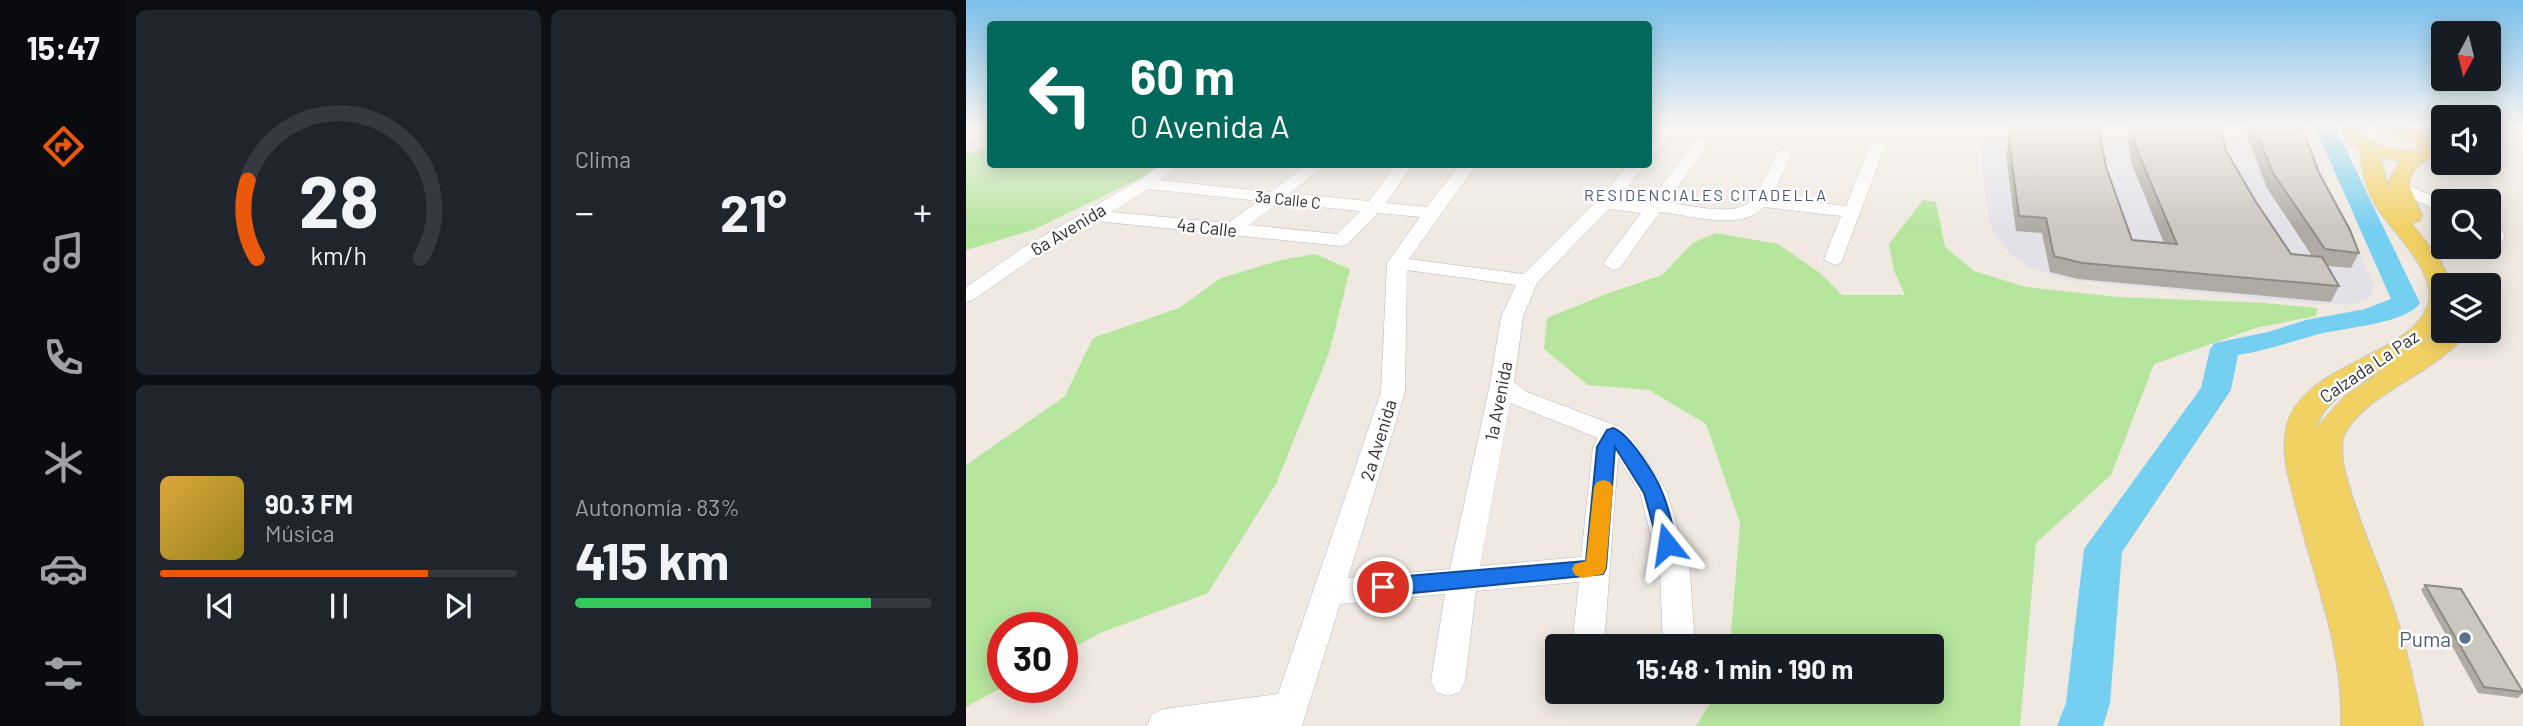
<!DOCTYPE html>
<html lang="es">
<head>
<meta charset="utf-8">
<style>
  body { margin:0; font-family:Barlow,sans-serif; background:#20242c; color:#f1f3f6; height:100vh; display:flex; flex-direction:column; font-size:26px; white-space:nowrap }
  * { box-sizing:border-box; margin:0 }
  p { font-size:23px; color:#9ea1a6 }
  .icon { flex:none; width:38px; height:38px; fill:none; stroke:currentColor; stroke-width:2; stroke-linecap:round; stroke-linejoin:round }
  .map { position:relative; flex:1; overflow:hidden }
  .side { display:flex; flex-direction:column; gap:10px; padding:10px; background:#0d0f14; width:840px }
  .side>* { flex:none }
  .top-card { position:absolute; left:21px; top:21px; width:665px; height:147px; border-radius:7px; box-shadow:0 4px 18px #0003; background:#00695c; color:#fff; overflow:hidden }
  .needle { width:46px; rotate:187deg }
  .tools { position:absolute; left:1465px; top:21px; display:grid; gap:14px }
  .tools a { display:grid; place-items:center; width:70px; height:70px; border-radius:7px; background:#171b24; box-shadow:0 4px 18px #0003; font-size:35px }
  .speed { position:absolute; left:21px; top:612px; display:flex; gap:14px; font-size:35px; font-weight:700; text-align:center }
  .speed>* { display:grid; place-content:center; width:91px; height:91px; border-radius:50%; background:#171b24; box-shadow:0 4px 18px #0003; line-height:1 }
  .speed .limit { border:10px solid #d22; background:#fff; color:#111 }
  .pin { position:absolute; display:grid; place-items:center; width:60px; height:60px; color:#fff; margin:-30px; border:4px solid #fff; border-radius:50%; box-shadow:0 2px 7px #0007 }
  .me { position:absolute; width:77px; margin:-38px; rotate:345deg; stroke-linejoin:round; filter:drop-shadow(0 0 5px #0008) }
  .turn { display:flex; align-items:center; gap:24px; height:147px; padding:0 28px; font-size:32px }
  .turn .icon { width:91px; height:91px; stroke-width:2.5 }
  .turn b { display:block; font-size:49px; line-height:60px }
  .big { font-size:52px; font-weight:700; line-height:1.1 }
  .side .widget { flex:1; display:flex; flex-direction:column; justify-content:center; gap:10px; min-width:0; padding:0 24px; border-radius:10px; background:#20242c }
  .side .dial { align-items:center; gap:0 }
  .dial svg { height:182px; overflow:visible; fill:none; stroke:#363941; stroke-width:7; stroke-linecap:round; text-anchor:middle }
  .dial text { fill:#f1f3f6; stroke:none }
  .song { display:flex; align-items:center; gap:21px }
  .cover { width:84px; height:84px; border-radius:10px; background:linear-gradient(135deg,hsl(40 70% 55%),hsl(50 70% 35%)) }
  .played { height:7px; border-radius:4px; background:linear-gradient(90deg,#ea580c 75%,#363941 75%) }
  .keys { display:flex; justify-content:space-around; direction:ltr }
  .heat { display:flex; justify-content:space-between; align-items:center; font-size:38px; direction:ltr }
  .charge { height:10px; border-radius:5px; background:linear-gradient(90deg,#34c759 83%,#363941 0) }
  .side .tiles { flex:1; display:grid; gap:10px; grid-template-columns:repeat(2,1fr) }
  .trip { position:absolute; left:579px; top:634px; width:399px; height:70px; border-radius:7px; background:#171b24; box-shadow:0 4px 18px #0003; font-weight:700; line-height:70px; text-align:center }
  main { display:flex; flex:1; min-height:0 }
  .tabs { display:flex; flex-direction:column; width:126px; justify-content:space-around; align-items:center; background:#090b0e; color:#9ea1a6 }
  .tabs .icon { width:49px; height:49px }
  .tabs .on { color:#ea580c }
  .tabs b { font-size:32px; color:#f1f3f6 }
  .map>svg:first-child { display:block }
  .industrial { fill:#e3e1e8 }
  .green { fill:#b6e59e }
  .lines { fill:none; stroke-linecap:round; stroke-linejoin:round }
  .river { fill:#75cff0; fill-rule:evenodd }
  .minor-casing { stroke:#b4b7c1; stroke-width:1 }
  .major-casing { stroke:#c9c9c9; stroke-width:2 }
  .minor { fill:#fff; fill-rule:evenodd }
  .major { fill:#f2d163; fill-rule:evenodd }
  .wall { fill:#afaba4 }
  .building { fill:#cbc7bf; stroke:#8e8b86; stroke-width:2 }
  .route { fill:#1a73e8; stroke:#114b97; stroke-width:2 }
  .slow { fill:#f59e0b }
  .service-dot { fill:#5c6f8a; stroke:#fff; stroke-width:2.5 }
  .labels { text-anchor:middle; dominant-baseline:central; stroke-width:5; stroke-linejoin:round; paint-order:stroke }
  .far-neighbourhood-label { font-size:16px; letter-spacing:2px; fill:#4d5680; stroke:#fff }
  .far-street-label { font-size:16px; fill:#2e2e2e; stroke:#fff }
  .street-label { font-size:18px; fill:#2e2e2e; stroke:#fff }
  .near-service-label { font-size:21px; fill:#4e5e75; stroke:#fff; text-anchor:end }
</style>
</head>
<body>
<main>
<nav class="tabs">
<b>15:47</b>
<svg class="icon on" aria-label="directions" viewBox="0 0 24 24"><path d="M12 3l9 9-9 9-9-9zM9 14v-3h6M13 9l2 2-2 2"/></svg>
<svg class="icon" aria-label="music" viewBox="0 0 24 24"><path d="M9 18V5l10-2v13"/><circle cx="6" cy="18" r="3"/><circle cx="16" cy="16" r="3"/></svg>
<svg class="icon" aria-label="phone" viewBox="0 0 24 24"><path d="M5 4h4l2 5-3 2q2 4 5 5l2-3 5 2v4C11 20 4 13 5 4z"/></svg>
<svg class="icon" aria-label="climate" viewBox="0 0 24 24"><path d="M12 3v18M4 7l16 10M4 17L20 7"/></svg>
<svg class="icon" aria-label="car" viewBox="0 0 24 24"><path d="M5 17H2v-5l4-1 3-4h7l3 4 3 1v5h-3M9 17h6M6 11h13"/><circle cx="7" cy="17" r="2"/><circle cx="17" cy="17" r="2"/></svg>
<svg class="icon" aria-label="filters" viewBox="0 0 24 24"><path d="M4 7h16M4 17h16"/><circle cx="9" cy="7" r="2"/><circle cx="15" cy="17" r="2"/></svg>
</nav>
<section class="side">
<div class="tiles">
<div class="widget dial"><svg viewBox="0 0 100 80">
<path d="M14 69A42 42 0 1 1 86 69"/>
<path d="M14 69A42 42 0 0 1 10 35" stroke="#ea580c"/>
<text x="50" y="56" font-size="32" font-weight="700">28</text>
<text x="50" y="72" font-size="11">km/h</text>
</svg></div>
<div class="widget"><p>Clima</p>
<div class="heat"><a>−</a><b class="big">21°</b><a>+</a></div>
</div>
<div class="widget">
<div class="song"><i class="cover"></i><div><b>90.3 FM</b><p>Música</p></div></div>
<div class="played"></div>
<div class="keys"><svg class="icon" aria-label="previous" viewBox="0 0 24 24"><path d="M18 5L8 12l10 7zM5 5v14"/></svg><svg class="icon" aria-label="pause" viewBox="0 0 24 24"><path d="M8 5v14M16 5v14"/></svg><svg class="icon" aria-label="next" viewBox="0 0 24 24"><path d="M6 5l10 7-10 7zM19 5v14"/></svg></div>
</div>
<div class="widget"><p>Autonomía · 83%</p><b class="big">415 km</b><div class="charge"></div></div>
</div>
</section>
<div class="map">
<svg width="1557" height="726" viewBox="0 0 1557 726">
  <rect width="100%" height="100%" fill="#efe9e1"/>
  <!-- industrial -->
  <polygon class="industrial" points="1016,127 1310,127 1313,135 1350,142 1363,189 1408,285 1404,298 1387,304 1352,304 1100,280 1064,267 1043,253 1024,226 1016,171"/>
  <!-- green -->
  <g class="green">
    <polygon points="24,147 24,164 194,165 187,172 67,230 0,250 0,154"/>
    <polygon points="957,200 970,202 979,247 1008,271 1060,287 1153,297 1299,303 1351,308 1350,316 1290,328 1188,364 1145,475 1070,543 1054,726 730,726 752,691 966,691 966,646 764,646 774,523 740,424 683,390 622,385 578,349 581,318 640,294 696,275 727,243 750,233 812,244 854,273 876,295 939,295 928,271 923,244"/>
    <polygon points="349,254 384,269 363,353 310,484 242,593 134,633 96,654 96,628 37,628 37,687 0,707 0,465 99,396 127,338 213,308 255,278 315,260"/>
  </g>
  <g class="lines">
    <!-- river -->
    <path class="river" d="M1349,127h20l85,176c-15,22 -83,25 -108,33 -25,7 -48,15 -74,19l-7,35 -109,162 -12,151 -7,23h-46l9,-23 18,-154 117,-161 9,-39 5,-6 53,-11 38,-12 59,-11 26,-10z"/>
    <defs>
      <g id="minor">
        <polygon points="14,127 24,127 24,134 0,141 0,131"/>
        <polygon points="696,127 711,127 688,155 682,157 682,142"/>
        <path d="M735,138l8,5 -42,59c21,3 71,16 84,-2 12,-14 18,-33 27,-48l6,-2 8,5 -21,42 75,9 23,-59 2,-3h12l2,3 -44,116 -7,2 -10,-6 17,-43 -77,-9c-22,25 -74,8 -104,5l-40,56 -7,2 -10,-6 38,-51 -32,-4 -72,74 -14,34 -9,65 13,10 95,36 12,13 33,51 23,79 5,75h-32l-3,-75 -20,-78 -22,-36 -14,189h-32l7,-64 -103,9 -11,90 -5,11 -12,4 -12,-4 -5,-11 14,-87 -105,10 -38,122h-155l5,-12 12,-5 114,-15 103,-302 6,-129 33,-46 -42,-4 -30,31 -7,2 -245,-25 -61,36 -62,43 -7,2v-15l55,-38 118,-69 22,-16h19l-20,16 111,12 36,-28h19l-36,29 79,8 27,-37h17l-27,39 41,4 33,-43h17l-68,95 114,15 76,-75 30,-35h17l-29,36 33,1 46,-61zM182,189l111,12 -31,22 -117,-11zM312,203l82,8 -23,23 -88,-9zM441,270l109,15 -15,32 -11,67 -40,185 -102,9 57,-186zM544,403l88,35 -5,9 -12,110 -101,9z"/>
        <polygon points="1432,180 1477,201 1477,213 1426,189 1424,185 1426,181"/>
        <polygon points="1522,227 1537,232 1539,236 1537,240 1522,239"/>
      </g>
      <path id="major" d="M1378,127h24l-7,6 1,3c17,11 40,19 59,12l-15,-10 -27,-7 -2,-4c23,0 48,-1 65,19l-3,8c-16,8 -27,11 -30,30l13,32 -3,5 -8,2 27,34 15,28h-10v39l-24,23 24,-19v3h25c-28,41 -100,60 -123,102 -6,11 -2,30 1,42 11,44 32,88 47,131 13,39 22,80 30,120h-82c3,-73 -25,-142 -43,-212 -6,-25 -16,-52 -13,-78 6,-72 125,-77 143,-131 10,-31 -34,-72 -50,-96 -9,-13 -13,-28 -16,-44 -1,-3 -1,-13 -3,-15 -7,-9 -12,-5 -17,-19zM1414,157l20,5 -10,16 -1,11zM1424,366l-44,29 -29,32c7,-30 48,-46 73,-61z"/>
    </defs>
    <!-- minor casing -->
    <use href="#minor" class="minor-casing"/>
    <!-- major casing -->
    <use href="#major" class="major-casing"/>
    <!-- minor -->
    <use href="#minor" class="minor"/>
    <!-- major -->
    <use href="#major" class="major"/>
  </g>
  <!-- wall -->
  <g class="wall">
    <polygon points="1045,127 1133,131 1140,167 1166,240 1198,243 1165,162 1162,142 1164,127 1255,127 1260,151 1290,202 1325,254 1346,256 1301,188 1279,131 1281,127 1336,127 1353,173 1393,253 1385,268 1362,266 1373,286 1365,302 1112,279 1084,272 1076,233 1050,231 1040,155"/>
    <polygon points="1459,585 1557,690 1557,693 1552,698 1512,693 1455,590"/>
  </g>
  <!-- building -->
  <g class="building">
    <polygon points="1045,127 1133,127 1133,131 1140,167 1166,240 1211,244 1170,148 1167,127 1255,127 1260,151 1290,202 1325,254 1356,257 1373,286 1116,263 1088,256 1080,218 1053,216 1043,141"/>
    <polygon points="1288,127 1336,127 1353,173 1384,230 1393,253 1359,249 1307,173"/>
    <polygon points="1459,585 1495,589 1557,692 1518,687"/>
  </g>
  <!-- sky -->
  <linearGradient id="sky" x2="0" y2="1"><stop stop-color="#7abfeb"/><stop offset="0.55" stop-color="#f8f5f2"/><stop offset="1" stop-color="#f8f5f2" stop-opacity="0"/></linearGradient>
  <rect width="1557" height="229" fill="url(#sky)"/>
  <!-- route -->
  <path class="route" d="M647,428c16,5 43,48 49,64 7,16 11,35 15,52l-2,6 -8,2 -7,-2 -16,-57 -29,-46 -9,121 -3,6 -220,22 -8,-3 -3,-6 3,-6 8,-3 203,-17 11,-114 10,-17z"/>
  <!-- slow -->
  <polygon class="slow" points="637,480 644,482 647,487 640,568 637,574 617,578 609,575 606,569 609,564 620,561 628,487 631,482"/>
  <!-- markers -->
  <circle class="service-dot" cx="1499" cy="638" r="7"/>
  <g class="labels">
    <!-- far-neighbourhood labels -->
    <g class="far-neighbourhood-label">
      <text x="740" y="194">RESIDENCIALES CITADELLA</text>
    </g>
    <!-- far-street labels -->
    <g class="far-street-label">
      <text transform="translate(322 199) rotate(6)">3a Calle C</text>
    </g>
    <!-- street labels -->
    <g class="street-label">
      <text transform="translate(241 227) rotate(6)">4a Calle</text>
      <text transform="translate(102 229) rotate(-31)">6a Avenida</text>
      <text transform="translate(1403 366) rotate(-34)">Calzada La Paz</text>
      <text transform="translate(532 401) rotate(-79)">1a Avenida</text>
      <text transform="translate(412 440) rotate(-73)">2a Avenida</text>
    </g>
    <!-- near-service labels -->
    <g class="near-service-label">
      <text x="1485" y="638">Puma</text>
    </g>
  </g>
</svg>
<div class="tools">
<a><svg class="needle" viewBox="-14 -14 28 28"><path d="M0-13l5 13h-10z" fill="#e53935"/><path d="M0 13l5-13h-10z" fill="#9ea1a6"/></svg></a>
<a><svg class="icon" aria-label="sound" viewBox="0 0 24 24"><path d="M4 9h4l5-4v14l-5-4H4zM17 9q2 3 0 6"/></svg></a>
<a><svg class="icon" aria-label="search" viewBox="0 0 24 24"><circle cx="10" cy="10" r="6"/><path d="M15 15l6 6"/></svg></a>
<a><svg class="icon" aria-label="layers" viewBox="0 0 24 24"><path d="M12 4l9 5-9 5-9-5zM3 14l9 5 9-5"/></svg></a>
</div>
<div class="speed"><div class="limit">30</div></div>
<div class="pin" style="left:417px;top:587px;background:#d93025"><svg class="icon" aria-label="arrive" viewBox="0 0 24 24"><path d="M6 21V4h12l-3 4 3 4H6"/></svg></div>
<svg class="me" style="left:701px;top:544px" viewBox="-20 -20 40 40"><path d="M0-17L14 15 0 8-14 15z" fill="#1a73e8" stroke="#fff" stroke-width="4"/></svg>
<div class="trip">15:48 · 1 min · 190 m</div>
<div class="top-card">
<div class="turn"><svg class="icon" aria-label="left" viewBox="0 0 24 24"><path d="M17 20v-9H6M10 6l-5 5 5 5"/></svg><div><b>60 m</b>0 Avenida A</div></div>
</div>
</div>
</main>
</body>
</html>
